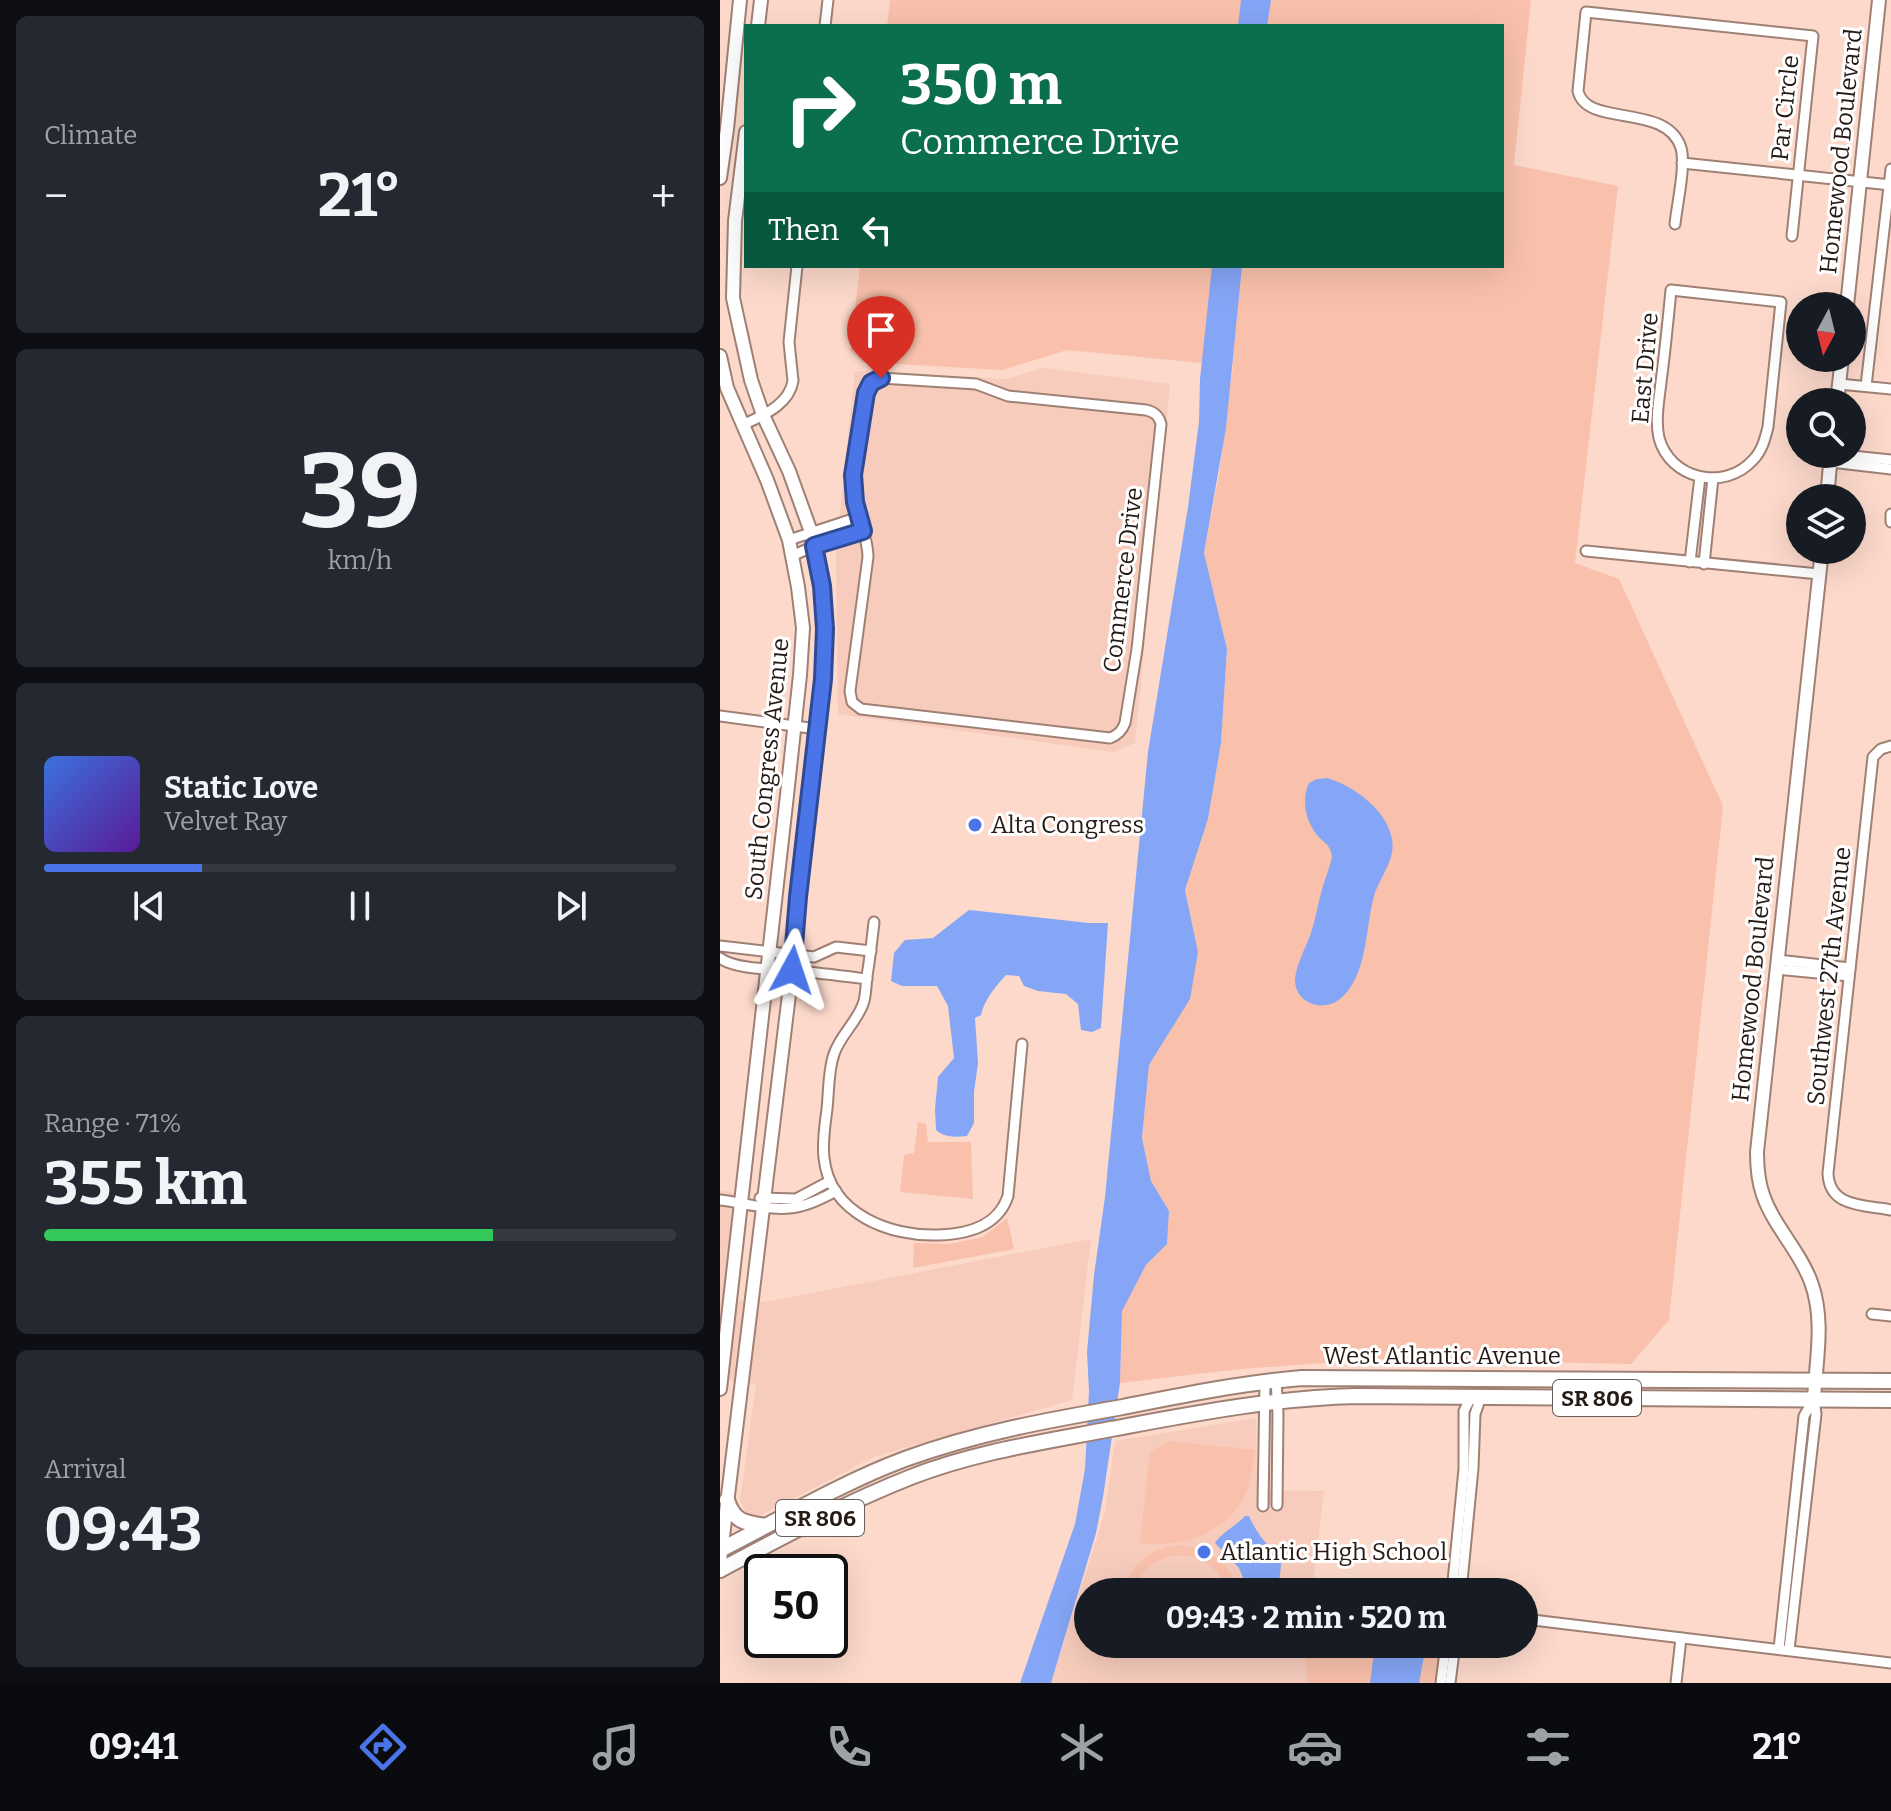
<!DOCTYPE html>
<html lang="en">
<head>
<meta charset="utf-8">
<style>
  body { margin:0; font-family:Bitter,serif; background:#242831; color:#f1f3f6; height:100vh; display:flex; flex-direction:column; font-size:30px; white-space:nowrap }
  * { box-sizing:border-box; margin:0 }
  p { font-size:26px; color:#9ea1a6 }
  .icon { flex:none; width:44px; height:44px; fill:none; stroke:currentColor; stroke-width:2; stroke-linecap:round; stroke-linejoin:round }
  .map { position:relative; flex:1; overflow:hidden }
  .sheet { display:flex; flex-direction:column; gap:16px; padding:16px; background:#0d0f14; width:720px }
  .sheet>* { flex:none }
  .top-card { position:absolute; left:24px; top:24px; width:760px; height:244px; border-radius:0px; box-shadow:0 8px 32px #0002; background:#0b6e4f; color:#fff; overflow:hidden }
  .needle { width:52px; rotate:187deg }
  .controls { position:absolute; left:1066px; top:292px; display:grid; gap:16px }
  .controls a { display:grid; place-items:center; width:80px; height:80px; border-radius:50%; background:#171b24; box-shadow:0 8px 32px #0002; font-size:40px }
  .speed { position:absolute; left:24px; top:1554px; display:flex; gap:16px; font-size:40px; font-weight:700; text-align:center }
  .speed>* { display:grid; place-content:center; width:104px; height:104px; border-radius:50%; background:#171b24; box-shadow:0 8px 32px #0002; line-height:1 }
  .speed .limit { border:4px solid #111; border-radius:12px; background:#fff; color:#111 }
  .pin { position:absolute; display:grid; place-items:center; width:68px; height:68px; color:#fff; margin:-82px -34px; border-radius:50% 50% 50% 0; rotate:-45deg; box-shadow:0 0 8px #0007 }
  .pin .icon { rotate:45deg }
  .me { position:absolute; width:88px; margin:-44px; rotate:5deg; stroke-linejoin:round; filter:drop-shadow(0 0 6px #0008) }
  .turn { display:flex; align-items:center; gap:28px; height:168px; padding:0 24px; font-size:36px }
  .turn .icon { width:104px; height:104px; stroke-width:2.5 }
  .turn b { display:block; font-size:56px; line-height:68px }
  .then { display:flex; align-items:center; height:76px; padding:0 24px; background:#0003; gap:16px; font-size:30px }
  .big { font-size:60px; font-weight:700; line-height:1.1 }
  .sheet .widget { flex:1; display:flex; flex-direction:column; justify-content:center; gap:12px; min-width:0; padding:0 28px; border-radius:12px; background:#242831 }
  .sheet .dial { align-items:center; gap:0 }
  .dial b { font-size:104px; line-height:1 }
  .song { display:flex; align-items:center; gap:24px }
  .cover { width:96px; height:96px; border-radius:12px; background:linear-gradient(135deg,hsl(220 70% 55%),hsl(270 70% 35%)) }
  .played { height:8px; border-radius:4px; background:linear-gradient(90deg,#4a74e7 25%,#363941 25%) }
  .keys { display:flex; justify-content:space-around; direction:ltr }
  .heat { display:flex; justify-content:space-between; align-items:center; font-size:44px; direction:ltr }
  .charge { height:12px; border-radius:6px; background:linear-gradient(90deg,#34c759 71%,#363941 0) }
  .trip { position:absolute; left:354px; top:1578px; width:464px; height:80px; border-radius:40px; background:#171b24; box-shadow:0 8px 32px #0002; font-weight:700; line-height:80px; text-align:center }
  .dock { display:flex; height:128px; justify-content:space-around; align-items:center; background:#090b0e; color:#9ea1a6 }
  .dock .icon { width:56px; height:56px }
  .dock .active { color:#4a74e7 }
  .dock b { font-size:36px; color:#f1f3f6 }
  main { display:flex; flex:1; min-height:0 }
  .map>svg:first-child { display:block }
  .built { fill:#f7ccbd }
  .green { fill:#f9c1ab }
  .water { fill:#85a6f6 }
  .lines { fill:none; stroke-linecap:round; stroke-linejoin:round }
  .street-casing { stroke:#9f8074; stroke-width:13 }
  .secondary-casing { stroke:#9f8074; stroke-width:16 }
  .primary-casing { stroke:#9f8074; stroke-width:18 }
  .street { stroke:#fff; stroke-width:9 }
  .secondary { stroke:#fff; stroke-width:12 }
  .primary { stroke:#fff; stroke-width:14 }
  .route-casing { stroke:#304b96; stroke-width:20 }
  .route { stroke:#4a74e7; stroke-width:14 }
  .poi-dot { fill:#4a74e7; stroke:#fff; stroke-width:3 }
  .labels { text-anchor:middle; dominant-baseline:central; stroke-width:6; stroke-linejoin:round; paint-order:stroke }
  .shield { fill:#fff; stroke:#675f5b; stroke-width:2 }
  .shield-label { font-size:22px; font-weight:bold; fill:#261a15 }
  .street-label { font-size:24px; fill:#261a15; stroke:#fff }
  .poi-label { font-size:24px; fill:#261a15; stroke:#fff; text-anchor:start }
</style>
</head>
<body>
<main>
<section class="sheet">
<div class="widget"><p>Climate</p>
<div class="heat"><a>−</a><b class="big">21°</b><a>+</a></div>
</div>
<div class="widget dial"><b>39</b><p>km/h</p></div>
<div class="widget">
<div class="song"><i class="cover"></i><div><b>Static Love</b><p>Velvet Ray</p></div></div>
<div class="played"></div>
<div class="keys"><svg class="icon" aria-label="previous" viewBox="0 0 24 24"><path d="M18 5L8 12l10 7zM5 5v14"/></svg><svg class="icon" aria-label="pause" viewBox="0 0 24 24"><path d="M8 5v14M16 5v14"/></svg><svg class="icon" aria-label="next" viewBox="0 0 24 24"><path d="M6 5l10 7-10 7zM19 5v14"/></svg></div>
</div>
<div class="widget"><p>Range · 71%</p><b class="big">355 km</b><div class="charge"></div></div>
<div class="widget"><p>Arrival</p><b class="big">09:43</b></div>
</section>
<div class="map">
<svg width="1171" height="1683" viewBox="0 0 1171 1683">
  <rect width="100%" height="100%" fill="#fcd9cb"/>
  <!-- built -->
  <g class="built">
    <polygon points="323,368 450,384 415,743 393,752 118,714 116,550 135,371 286,379"/>
    <polygon points="0,1191 17,1193 5,1300 45,1302 371,1239 352,1400 156,1456 37,1517 26,1513 20,1500 36,1385 0,1378"/>
    <polygon points="536,1418 537,1490 604,1491 592,1592 368,1592 368,1644 585,1644 587,1683 331,1683 385,1512 395,1441"/>
  </g>
  <!-- green -->
  <g class="green">
    <polygon points="170,0 811,0 794,165 898,186 855,563 899,579 1003,806 949,1320 911,1364 661,1359 521,1369 400,1383 402,1311 426,1265 447,1243 449,1211 431,1181 422,1139 429,1065 451,1030 478,952 465,890 488,819 501,743 507,649 484,553 499,474 513,366 347,350 282,370 142,362 130,350 140,266 782,266 782,26 167,26"/>
    <polygon points="198,1122 206,1124 208,1142 251,1142 253,1199 180,1192 184,1155 194,1153"/>
    <polygon points="287,1218 294,1249 193,1268 194,1243 229,1244 263,1237"/>
    <path d="M449,1441l86,9c-3,16 -4,34 -12,49 -21,37 -64,49 -103,44l10,-89z"/>
    <path d="M459,1545c29,2 52,18 60,47h-10c-18,-49 -79,-48 -96,0h-11c9,-27 28,-44 57,-47z"/>
    <polygon points="585,1644 721,1644 717,1683 587,1683"/>
  </g>
  <!-- water -->
  <g class="water">
    <polygon points="521,0 551,0 547,26 518,26"/>
    <polygon points="492,266 522,266 506,428 484,553 507,649 501,743 488,819 465,890 478,952 470,999 429,1065 422,1138 431,1181 449,1211 447,1244 426,1265 402,1311 400,1383 383,1497 376,1533 331,1683 300,1683 355,1524 365,1469 369,1391 367,1352 374,1275 385,1197 428,752 468,507 479,422 480,379"/>
    <path d="M607,778c27,8 60,32 65,61 4,21 -12,37 -18,57 -9,32 -6,80 -34,103 -17,14 -45,4 -45,-19 1,-15 11,-33 16,-47 5,-15 7,-31 12,-47 3,-10 7,-19 9,-29 -1,-12 -8,-14 -15,-22 -11,-14 -16,-35 -8,-52l8,-4z"/>
    <path d="M249,910l120,13h19l-7,105 -9,4 -11,-2 -3,-26 -12,-10 -28,-3 -14,-5 -5,-10 -13,-1c-10,11 -22,25 -25,40l-6,3 3,45 -4,29v31l-7,13c-11,1 -22,2 -31,-6l-1,-21 3,-32 16,-19 -6,-52 -11,-20h-35l-11,-5 3,-28 11,-13 28,-2z"/>
    <path d="M525,1516h4c7,16 16,28 31,40l1,9 -3,27h-29l-10,-24 -24,-25c7,-11 21,-17 30,-27z"/>
    <polygon points="655,1644 699,1644 705,1651 699,1683 650,1683"/>
  </g>
  <g class="lines">
    <defs>
      <g id="street">
        <polyline points="105,26 108,0"/>
        <polyline points="962,163 1171,185"/>
        <path d="M955,224c2,-20 11,-58 6,-76 -14,-46 -95,-20 -103,-57l8,-79 227,24 -21,200"/>
        <path d="M951,290l110,12 -13,125c-3,12 -6,24 -15,33 -29,32 -83,19 -94,-22 -4,-18 0,-38 2,-56 4,-30 7,-61 10,-92z"/>
        <path d="M161,378l95,6 32,12 138,14c9,2 13,6 15,14l-24,225 -12,74c-3,8 -7,12 -15,15l-249,-29 -9,-7 -2,-11 18,-134c0,-20 -10,-37 -13,-56 -5,-36 5,-73 11,-108l5,-10z"/>
        <polyline points="1119,384 1171,389"/>
        <polyline points="1146,386 1171,169"/>
        <path d="M23,425c20,-10 46,-20 50,-44l-4,-39 8,-76"/>
        <polyline points="1113,454 1171,460"/>
        <polyline points="1111,462 1171,469"/>
        <polyline points="1171,514 1171,522"/>
        <polyline points="69,540 139,517"/>
        <polyline points="866,551 1099,574"/>
        <polyline points="72,556 94,546 143,531"/>
        <polyline points="970,562 980,477"/>
        <polyline points="984,564 993,478"/>
        <polyline points="0,716 97,729"/>
        <path d="M1171,746l-10,3 -8,8 -45,416c1,35 37,32 63,37"/>
        <path d="M154,922c-2,18 -4,36 -7,54 -1,8 -1,17 -3,25 -5,19 -24,34 -30,53 -6,17 -5,37 -7,55 -2,16 -5,32 -3,49 6,56 66,79 115,77 30,-1 59,-9 69,-39l14,-152"/>
        <polyline points="0,946 94,957 116,947 151,951"/>
        <path d="M0,958c16,12 56,11 76,13 24,2 47,5 71,8"/>
        <polyline points="1057,960 1130,968"/>
        <polyline points="1056,969 1129,976"/>
        <polyline points="40,1198 76,1199 110,1181"/>
        <path d="M0,1200c26,3 56,13 81,6 13,-3 24,-9 35,-15"/>
        <polyline points="1152,1314 1171,1316"/>
        <polyline points="556,1380 558,1414 557,1505"/>
        <polyline points="543,1506 545,1381"/>
        <polyline points="732,1592 744,1469 744,1411 751,1397"/>
        <polyline points="741,1592 753,1468 755,1414 761,1397"/>
        <polyline points="804,1619 1171,1663"/>
        <polyline points="1059,1649 1084,1416 1094,1399"/>
        <polyline points="1069,1650 1096,1414 1094,1399"/>
        <polyline points="721,1683 726,1644"/>
        <polyline points="730,1683 735,1644"/>
        <polyline points="956,1683 961,1638"/>
      </g>
      <g id="secondary">
        <polyline points="38,26 41,0"/>
        <polyline points="0,178 7,129 20,0"/>
        <polyline points="1127,306 1159,0"/>
        <polyline points="0,356 7,388 47,480 69,540 78,587 83,628 80,675 67,795 0,1389"/>
        <polyline points="1117,402 1122,358"/>
        <polyline points="1107,498 1111,454"/>
        <path d="M1094,1399c2,-39 11,-79 -3,-117 -11,-31 -37,-55 -48,-87 -5,-14 -6,-28 -6,-43l65,-602"/>
        <polyline points="0,1561 72,970 78,897 103,679 105,629 102,586 91,532 69,471 43,415 31,380 13,298 15,221 26,132"/>
      </g>
      <g id="primary">
        <path d="M7,1500c7,22 18,23 39,26"/>
        <path d="M0,1550c61,-31 121,-67 185,-91 71,-26 144,-39 218,-52 60,-12 118,-24 179,-29l589,3"/>
        <path d="M0,1570c62,-33 125,-67 191,-93 64,-25 132,-35 200,-48 81,-15 162,-31 245,-33l535,4"/>
      </g>
    </defs>
    <!-- street casing -->
    <use href="#street" class="street-casing"/>
    <!-- secondary casing -->
    <use href="#secondary" class="secondary-casing"/>
    <!-- primary casing -->
    <use href="#primary" class="primary-casing"/>
    <!-- street -->
    <use href="#street" class="street"/>
    <!-- secondary -->
    <use href="#secondary" class="secondary"/>
    <!-- primary -->
    <use href="#primary" class="primary"/>
  </g>
  <g class="lines">
    <defs>
      <polyline id="route" points="72,970 78,897 103,679 105,629 102,586 94,546 143,531 135,502 133,475 146,393 151,383 161,378"/>
    </defs>
    <!-- route casing -->
    <use href="#route" class="route-casing"/>
    <!-- route -->
    <use href="#route" class="route"/>
  </g>
  <!-- markers -->
  <g class="poi-dot">
    <circle cx="255" cy="825" r="8"/>
    <circle cx="484" cy="1552" r="8"/>
  </g>
  <g class="labels">
    <!-- shield labels -->
    <g class="shield">
      <rect x="833" y="1380" width="88" height="36" rx="6"/>
      <rect x="56" y="1500" width="88" height="36" rx="6"/>
    </g>
    <g class="shield-label">
      <text x="877" y="1398">SR 806</text>
      <text x="100" y="1518">SR 806</text>
    </g>
    <!-- street labels -->
    <g class="street-label">
      <text transform="translate(1065 108) rotate(-84)">Par Circle</text>
      <text transform="translate(1121 151) rotate(-84)">Homewood Boulevard</text>
      <text transform="translate(925 368) rotate(-85)">East Drive</text>
      <text transform="translate(403 580) rotate(-83)">Commerce Drive</text>
      <text transform="translate(47 769) rotate(-84)">South Congress Avenue</text>
      <text transform="translate(1109 976) rotate(-84)">Southwest 27th Avenue</text>
      <text transform="translate(1033 979) rotate(-84)">Homewood Boulevard</text>
      <text x="722" y="1356">West Atlantic Avenue</text>
    </g>
    <!-- poi labels -->
    <g class="poi-label">
      <text x="271" y="825">Alta Congress</text>
      <text x="500" y="1552">Atlantic High School</text>
    </g>
  </g>
</svg>
<div class="controls">
<a><svg class="needle" viewBox="-14 -14 28 28"><path d="M0-13l5 13h-10z" fill="#e53935"/><path d="M0 13l5-13h-10z" fill="#9ea1a6"/></svg></a>
<a><svg class="icon" aria-label="search" viewBox="0 0 24 24"><circle cx="10" cy="10" r="6"/><path d="M15 15l6 6"/></svg></a>
<a><svg class="icon" aria-label="layers" viewBox="0 0 24 24"><path d="M12 4l9 5-9 5-9-5zM3 14l9 5 9-5"/></svg></a>
</div>
<div class="speed"><div class="limit">50</div></div>
<div class="pin" style="left:161px;top:378px;background:#d93025"><svg class="icon" aria-label="arrive" viewBox="0 0 24 24"><path d="M6 21V4h12l-3 4 3 4H6"/></svg></div>
<svg class="me" style="left:72px;top:970px" viewBox="-20 -20 40 40"><path d="M0-17L14 15 0 8-14 15z" fill="#4a74e7" stroke="#fff" stroke-width="4"/></svg>
<div class="trip">09:43 · 2 min · 520 m</div>
<div class="top-card">
<div class="turn"><svg class="icon" aria-label="right" viewBox="0 0 24 24"><path d="M7 20v-9h11M14 6l5 5-5 5"/></svg><div><b>350 m</b>Commerce Drive</div></div>
<div class="then">Then<svg class="icon" aria-label="left" viewBox="0 0 24 24"><path d="M17 20v-9H6M10 6l-5 5 5 5"/></svg></div>
</div>
</div>
</main>
<nav class="dock">
<b>09:41</b>
<svg class="icon active" aria-label="directions" viewBox="0 0 24 24"><path d="M12 3l9 9-9 9-9-9zM9 14v-3h6M13 9l2 2-2 2"/></svg>
<svg class="icon" aria-label="music" viewBox="0 0 24 24"><path d="M9 18V5l10-2v13"/><circle cx="6" cy="18" r="3"/><circle cx="16" cy="16" r="3"/></svg>
<svg class="icon" aria-label="phone" viewBox="0 0 24 24"><path d="M5 4h4l2 5-3 2q2 4 5 5l2-3 5 2v4C11 20 4 13 5 4z"/></svg>
<svg class="icon" aria-label="climate" viewBox="0 0 24 24"><path d="M12 3v18M4 7l16 10M4 17L20 7"/></svg>
<svg class="icon" aria-label="car" viewBox="0 0 24 24"><path d="M5 17H2v-5l4-1 3-4h7l3 4 3 1v5h-3M9 17h6M6 11h13"/><circle cx="7" cy="17" r="2"/><circle cx="17" cy="17" r="2"/></svg>
<svg class="icon" aria-label="filters" viewBox="0 0 24 24"><path d="M4 7h16M4 17h16"/><circle cx="9" cy="7" r="2"/><circle cx="15" cy="17" r="2"/></svg>
<b>21°</b>
</nav>
</body>
</html>
